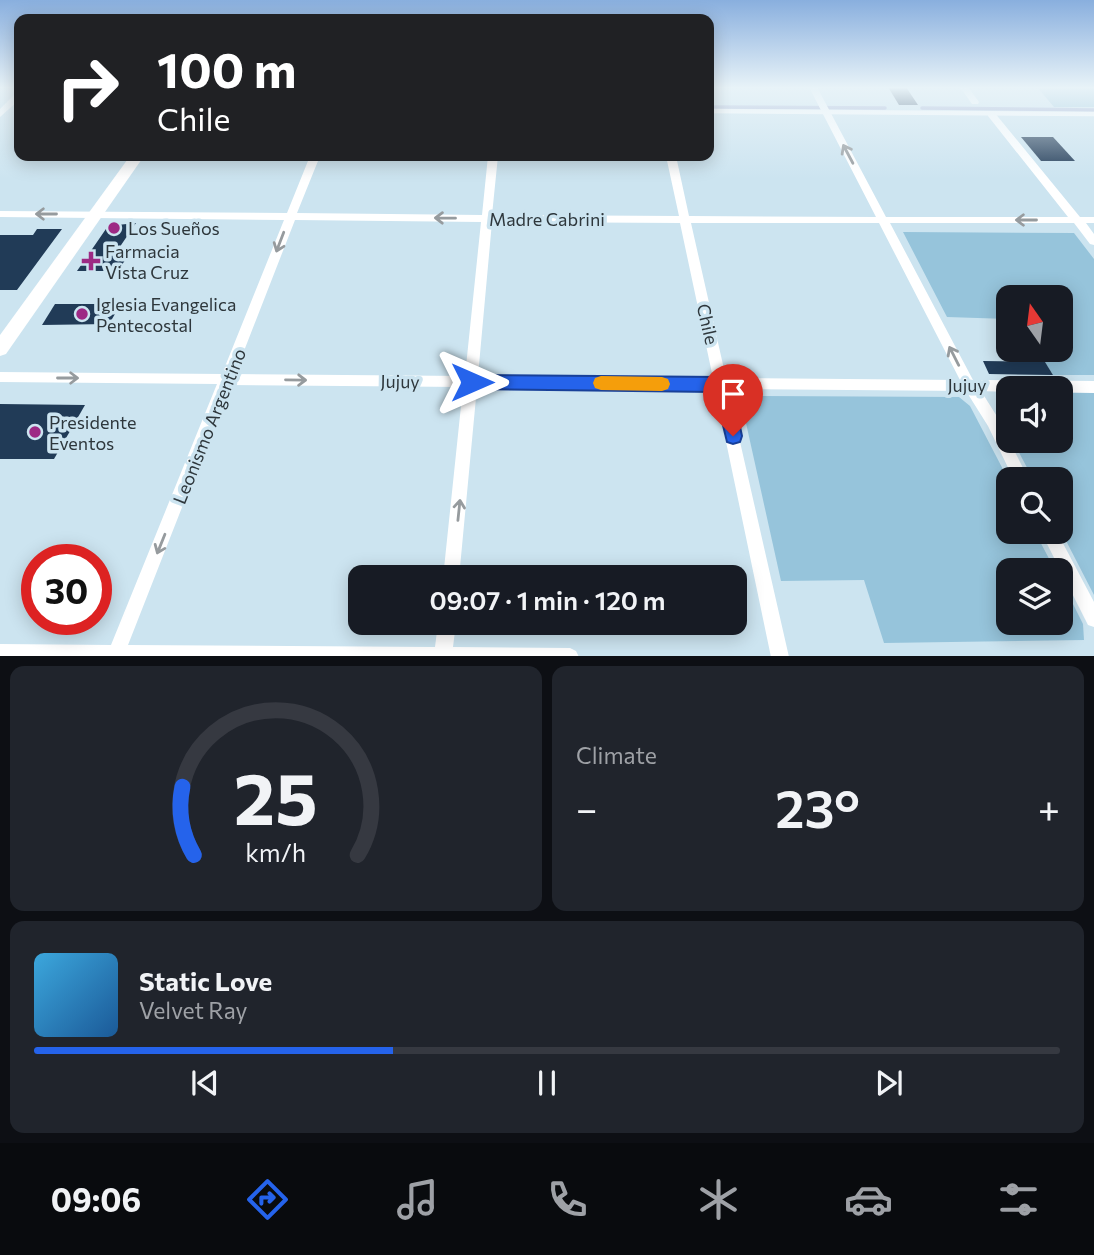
<!DOCTYPE html>
<html lang="en">
<head>
<meta charset="utf-8">
<style>
  body { margin:0; font-family:Commissioner,sans-serif; background:#20242c; color:#f1f3f6; height:100vh; display:flex; flex-direction:column; font-size:26px; white-space:nowrap }
  * { box-sizing:border-box; margin:0 }
  p { font-size:23px; color:#9ea1a6 }
  .icon { flex:none; width:38px; height:38px; fill:none; stroke:currentColor; stroke-width:2; stroke-linecap:round; stroke-linejoin:round }
  .map { position:relative; height:656px; overflow:hidden }
  .panel { display:flex; flex-direction:column; gap:10px; padding:10px; background:#0d0f14; flex:1 }
  .panel>* { flex:none }
  .hud { position:absolute; left:14px; top:14px; width:700px; height:147px; border-radius:14px; box-shadow:0 4px 18px #0003; background:#202124; color:#fff; overflow:hidden }
  .needle { width:46px; rotate:346deg }
  .buttons { position:absolute; left:996px; top:285px; display:grid; gap:14px }
  .buttons a { display:grid; place-items:center; width:77px; height:77px; border-radius:14px; background:#171b24; box-shadow:0 4px 18px #0003; font-size:35px }
  .speed { position:absolute; left:21px; top:544px; display:flex; gap:14px; font-size:35px; font-weight:700; text-align:center }
  .speed>* { display:grid; place-content:center; width:91px; height:91px; border-radius:50%; background:#171b24; box-shadow:0 4px 18px #0003; line-height:1 }
  .speed .limit { border:10px solid #d22; background:#fff; color:#111 }
  .pin { position:absolute; display:grid; place-items:center; width:60px; height:60px; color:#fff; margin:-72px -30px; border-radius:50% 50% 50% 0; rotate:-45deg; box-shadow:0 0 7px #0007 }
  .pin .icon { rotate:45deg }
  .me { position:absolute; width:77px; margin:-38px; rotate:90deg; stroke-linejoin:round; filter:drop-shadow(0 0 5px #0008) }
  .turn { display:flex; align-items:center; gap:24px; height:147px; padding:0 28px; font-size:32px }
  .turn .icon { width:91px; height:91px; stroke-width:2.5 }
  .turn b { display:block; font-size:49px; line-height:60px }
  .big { font-size:52px; font-weight:600; line-height:1.1 }
  .panel .widget { flex:1; display:flex; flex-direction:column; justify-content:center; gap:10px; min-width:0; padding:0 24px; border-radius:14px; background:#20242c }
  .panel .dial { align-items:center; gap:0 }
  .dial svg { height:182px; overflow:visible; fill:none; stroke:#363941; stroke-width:7; stroke-linecap:round; text-anchor:middle }
  .dial text { fill:#f1f3f6; stroke:none }
  .song { display:flex; align-items:center; gap:21px }
  .cover { width:84px; height:84px; border-radius:10px; background:linear-gradient(135deg,hsl(200 70% 55%),hsl(210 70% 35%)) }
  .played { height:7px; border-radius:4px; background:linear-gradient(90deg,#2563eb 35%,#363941 35%) }
  .keys { display:flex; justify-content:space-around; direction:ltr }
  .heat { display:flex; justify-content:space-between; align-items:center; font-size:38px; direction:ltr }
  .panel .tiles { flex:1; display:grid; gap:10px; grid-template-columns:1fr 1fr }
  .widget:last-child { grid-column:span 2 }
  .trip { position:absolute; left:348px; top:565px; width:399px; height:70px; border-radius:14px; background:#171b24; box-shadow:0 4px 18px #0003; font-weight:600; line-height:70px; text-align:center }
  .dock { display:flex; height:112px; justify-content:space-around; align-items:center; background:#090b0e; color:#9ea1a6 }
  .dock .icon { width:49px; height:49px }
  .dock .selected { color:#2563eb }
  .dock b { font-size:32px; color:#f1f3f6 }
  .map>svg:first-child { display:block }
  .green { fill:#96c4db }
  .lines { fill:none; stroke-linecap:round; stroke-linejoin:round }
  .stream { stroke:#9ca7cf; stroke-width:3.5 }
  .building { fill:#213b57 }
  .lane { stroke:#fff; stroke-width:4.5 }
  .street { fill:#fff; fill-rule:evenodd }
  .secondary { fill:#fff; fill-rule:evenodd }
  .oneway { stroke:#969b9e }
  .route { fill:#2563eb; stroke:#184099; stroke-width:2 }
  .slow { fill:#f59e0b }
  .poi-dot { fill:#9d2984; stroke:#cce4f0; stroke-width:2.5 }
  .labels { text-anchor:middle; dominant-baseline:central; stroke-width:7; stroke-linejoin:round; paint-order:stroke }
  .street-label { font-size:18px; fill:#2e373c; stroke:#cce4f0 }
  .poi-label { font-size:18px; fill:#2e373c; stroke:#cce4f0; text-anchor:start }
</style>
</head>
<body>
<div class="map">
<svg width="1094" height="657" viewBox="0 0 1094 657">
  <rect width="100%" height="100%" fill="#cce4f0"/>
  <!-- green -->
  <g class="green">
    <polygon points="1037,87 1094,87 1094,107 1054,107"/>
    <polygon points="903,232 1074,233 1094,259 1094,375 1053,375 1037,350 1060,350 1060,298 1008,298 1008,319 947,317"/>
    <polygon points="1061,393 1094,393 1094,595 1061,531 1060,480 1033,479 1013,441 1060,441"/>
    <polygon points="740,396 959,397 970,406 1008,479 1008,532 1035,532 1055,570 1008,570 1008,623 1060,623 1061,580 1083,624 1084,640 884,643 864,580 781,581"/>
  </g>
  <g class="lines">
    <!-- stream -->
    <g class="stream">
      <polyline points="709,107 885,108"/>
      <polyline points="922,108 1094,110"/>
    </g>
  </g>
  <!-- building -->
  <g class="building">
    <polygon points="888,87 906,87 918,105 899,105"/>
    <polygon points="1021,137 1053,137 1075,161 1041,161"/>
    <polygon points="136,223 115,254 129,254 118,271 77,271 108,226"/>
    <polygon points="37,229 62,229 17,290 0,290 0,235 33,235"/>
    <polygon points="55,304 121,304 109,324 42,325"/>
    <polygon points="983,361 1045,362 1053,375 989,374"/>
    <polygon points="0,404 85,405 54,459 0,459"/>
  </g>
  <g class="lines">
    <!-- lane -->
    <polyline class="lane" points="709,111 1094,114"/>
    <!-- street -->
    <g class="street">
      <path d="M809,87h8l69,130h182l-80,-101v-4h6l86,105h14v6h-8l8,11v11l-4,-1 -16,-21h-184l83,157 121,1v12l-34,-1v-4h-52v4l-27,-1 17,27 31,62h-15l-26,-54 -22,-35 -238,-2 61,268h-18l-56,-268 -238,-2 -18,191h-16l20,-191 -233,-2 -102,260 307,2 3,-24h18l-3,24 117,1 6,3 3,6h-579v-13l111,1 106,-261 -217,-2v-10l222,2 62,-154 -284,-3v-6l287,2 23,-57h10l-23,57 185,2 6,-59h10l-6,59 187,1 -13,-60h10l13,60 187,1zM295,220l186,2 -16,154 -230,-2zM492,222l188,1 33,155 -235,-2zM691,223h188l81,157 -234,-2z"/>
      <polygon points="960,87 968,87 979,102 978,104 972,104"/>
      <polygon points="16,93 19,93 19,100 0,117 0,109"/>
      <polygon points="1041,532 1057,532 1094,602 1094,627 1088,625"/>
    </g>
    <!-- secondary -->
    <polygon class="secondary" points="130,156 144,156 6,354 0,356 0,335"/>
  </g>
  <!-- one-way arrows -->
  <defs><path id="oneway-shaft" d="M-6 0H5M1.5-3L5.5 0L1.5 3" fill="none" stroke-width="1.6" stroke-linecap="round" stroke-linejoin="round" transform="scale(1.75)"/></defs>
  <g class="oneway">
    <use href="#oneway-shaft" transform="translate(848 154) rotate(-118)"/>
    <use href="#oneway-shaft" transform="translate(46 214) rotate(-180)"/>
    <use href="#oneway-shaft" transform="translate(445 218) rotate(-179)"/>
    <use href="#oneway-shaft" transform="translate(1026 220) rotate(180)"/>
    <use href="#oneway-shaft" transform="translate(280 242) rotate(111)"/>
    <use href="#oneway-shaft" transform="translate(954 356) rotate(-117)"/>
    <use href="#oneway-shaft" transform="translate(68 378)"/>
    <use href="#oneway-shaft" transform="translate(296 380) rotate(1)"/>
    <use href="#oneway-shaft" transform="translate(459 510) rotate(-84)"/>
    <use href="#oneway-shaft" transform="translate(161 544) rotate(112)"/>
  </g>
  <!-- sky -->
  <linearGradient id="sky" x2="0" y2="1"><stop stop-color="#89afde"/><stop offset="0.49" stop-color="#e8f3f8"/><stop offset="1" stop-color="#e8f3f8" stop-opacity="0"/></linearGradient>
  <rect width="1094" height="179" fill="url(#sky)"/>
  <!-- route -->
  <polygon class="route" points="472,375 722,377 728,379 731,384 742,436 740,442 733,444 727,442 715,392 472,389 466,387 463,382 466,377"/>
  <!-- slow -->
  <polygon class="slow" points="601,376 662,377 668,379 670,384 668,389 662,391 601,390 595,388 593,383 595,378"/>
  <!-- markers -->
  <g class="poi-dot">
    <circle cx="114" cy="228" r="7"/>
    <path d="M87.5 250.5h7v7h7v7h-7v7h-7v-7h-7v-7h7z"/>
    <circle cx="82" cy="314" r="7"/>
    <circle cx="35" cy="432" r="7"/>
  </g>
  <g class="labels">
    <!-- street labels -->
    <g class="street-label">
      <text x="547" y="219">Madre Cabrini</text>
      <text transform="translate(708 324) rotate(77)">Chile</text>
      <text transform="translate(400 381) rotate(1)">Jujuy</text>
      <text x="967" y="385">Jujuy</text>
      <text transform="translate(209 426) rotate(-68)">Leonismo Argentino</text>
    </g>
    <!-- poi labels -->
    <g class="poi-label">
      <text x="128" y="228">Los Sueños</text>
      <text x="105" y="251">Farmacia<tspan x="105" dy="21">Vista Cruz</tspan></text>
      <text x="96" y="304">Iglesia Evangelica<tspan x="96" dy="21">Pentecostal</tspan></text>
      <text x="49" y="422">Presidente<tspan x="49" dy="21">Eventos</tspan></text>
    </g>
  </g>
</svg>
<div class="buttons">
<a><svg class="needle" viewBox="-14 -14 28 28"><path d="M0-13l5 13h-10z" fill="#e53935"/><path d="M0 13l5-13h-10z" fill="#9ea1a6"/></svg></a>
<a><svg class="icon" aria-label="sound" viewBox="0 0 24 24"><path d="M4 9h4l5-4v14l-5-4H4zM17 9q2 3 0 6"/></svg></a>
<a><svg class="icon" aria-label="search" viewBox="0 0 24 24"><circle cx="10" cy="10" r="6"/><path d="M15 15l6 6"/></svg></a>
<a><svg class="icon" aria-label="layers" viewBox="0 0 24 24"><path d="M12 4l9 5-9 5-9-5zM3 14l9 5 9-5"/></svg></a>
</div>
<div class="speed"><div class="limit">30</div></div>
<div class="pin" style="left:733px;top:436px;background:#d93025"><svg class="icon" aria-label="arrive" viewBox="0 0 24 24"><path d="M6 21V4h12l-3 4 3 4H6"/></svg></div>
<svg class="me" style="left:472px;top:382px" viewBox="-20 -20 40 40"><path d="M0-17L14 15 0 8-14 15z" fill="#2563eb" stroke="#fff" stroke-width="4"/></svg>
<div class="trip">09:07 · 1 min · 120 m</div>
<div class="hud">
<div class="turn"><svg class="icon" aria-label="right" viewBox="0 0 24 24"><path d="M7 20v-9h11M14 6l5 5-5 5"/></svg><div><b>100 m</b>Chile</div></div>
</div>
</div>
<section class="panel">
<div class="tiles">
<div class="widget dial"><svg viewBox="0 0 100 80">
<path d="M14 69A42 42 0 1 1 86 69"/>
<path d="M14 69A42 42 0 0 1 9 39" stroke="#2563eb"/>
<text x="50" y="56" font-size="32" font-weight="700">25</text>
<text x="50" y="72" font-size="11">km/h</text>
</svg></div>
<div class="widget"><p>Climate</p>
<div class="heat"><a>−</a><b class="big">23°</b><a>+</a></div>
</div>
<div class="widget">
<div class="song"><i class="cover"></i><div><b>Static Love</b><p>Velvet Ray</p></div></div>
<div class="played"></div>
<div class="keys"><svg class="icon" aria-label="previous" viewBox="0 0 24 24"><path d="M18 5L8 12l10 7zM5 5v14"/></svg><svg class="icon" aria-label="pause" viewBox="0 0 24 24"><path d="M8 5v14M16 5v14"/></svg><svg class="icon" aria-label="next" viewBox="0 0 24 24"><path d="M6 5l10 7-10 7zM19 5v14"/></svg></div>
</div>
</div>
</section>
<nav class="dock">
<b>09:06</b>
<svg class="icon selected" aria-label="directions" viewBox="0 0 24 24"><path d="M12 3l9 9-9 9-9-9zM9 14v-3h6M13 9l2 2-2 2"/></svg>
<svg class="icon" aria-label="music" viewBox="0 0 24 24"><path d="M9 18V5l10-2v13"/><circle cx="6" cy="18" r="3"/><circle cx="16" cy="16" r="3"/></svg>
<svg class="icon" aria-label="phone" viewBox="0 0 24 24"><path d="M5 4h4l2 5-3 2q2 4 5 5l2-3 5 2v4C11 20 4 13 5 4z"/></svg>
<svg class="icon" aria-label="climate" viewBox="0 0 24 24"><path d="M12 3v18M4 7l16 10M4 17L20 7"/></svg>
<svg class="icon" aria-label="car" viewBox="0 0 24 24"><path d="M5 17H2v-5l4-1 3-4h7l3 4 3 1v5h-3M9 17h6M6 11h13"/><circle cx="7" cy="17" r="2"/><circle cx="17" cy="17" r="2"/></svg>
<svg class="icon" aria-label="filters" viewBox="0 0 24 24"><path d="M4 7h16M4 17h16"/><circle cx="9" cy="7" r="2"/><circle cx="15" cy="17" r="2"/></svg>
</nav>
</body>
</html>
